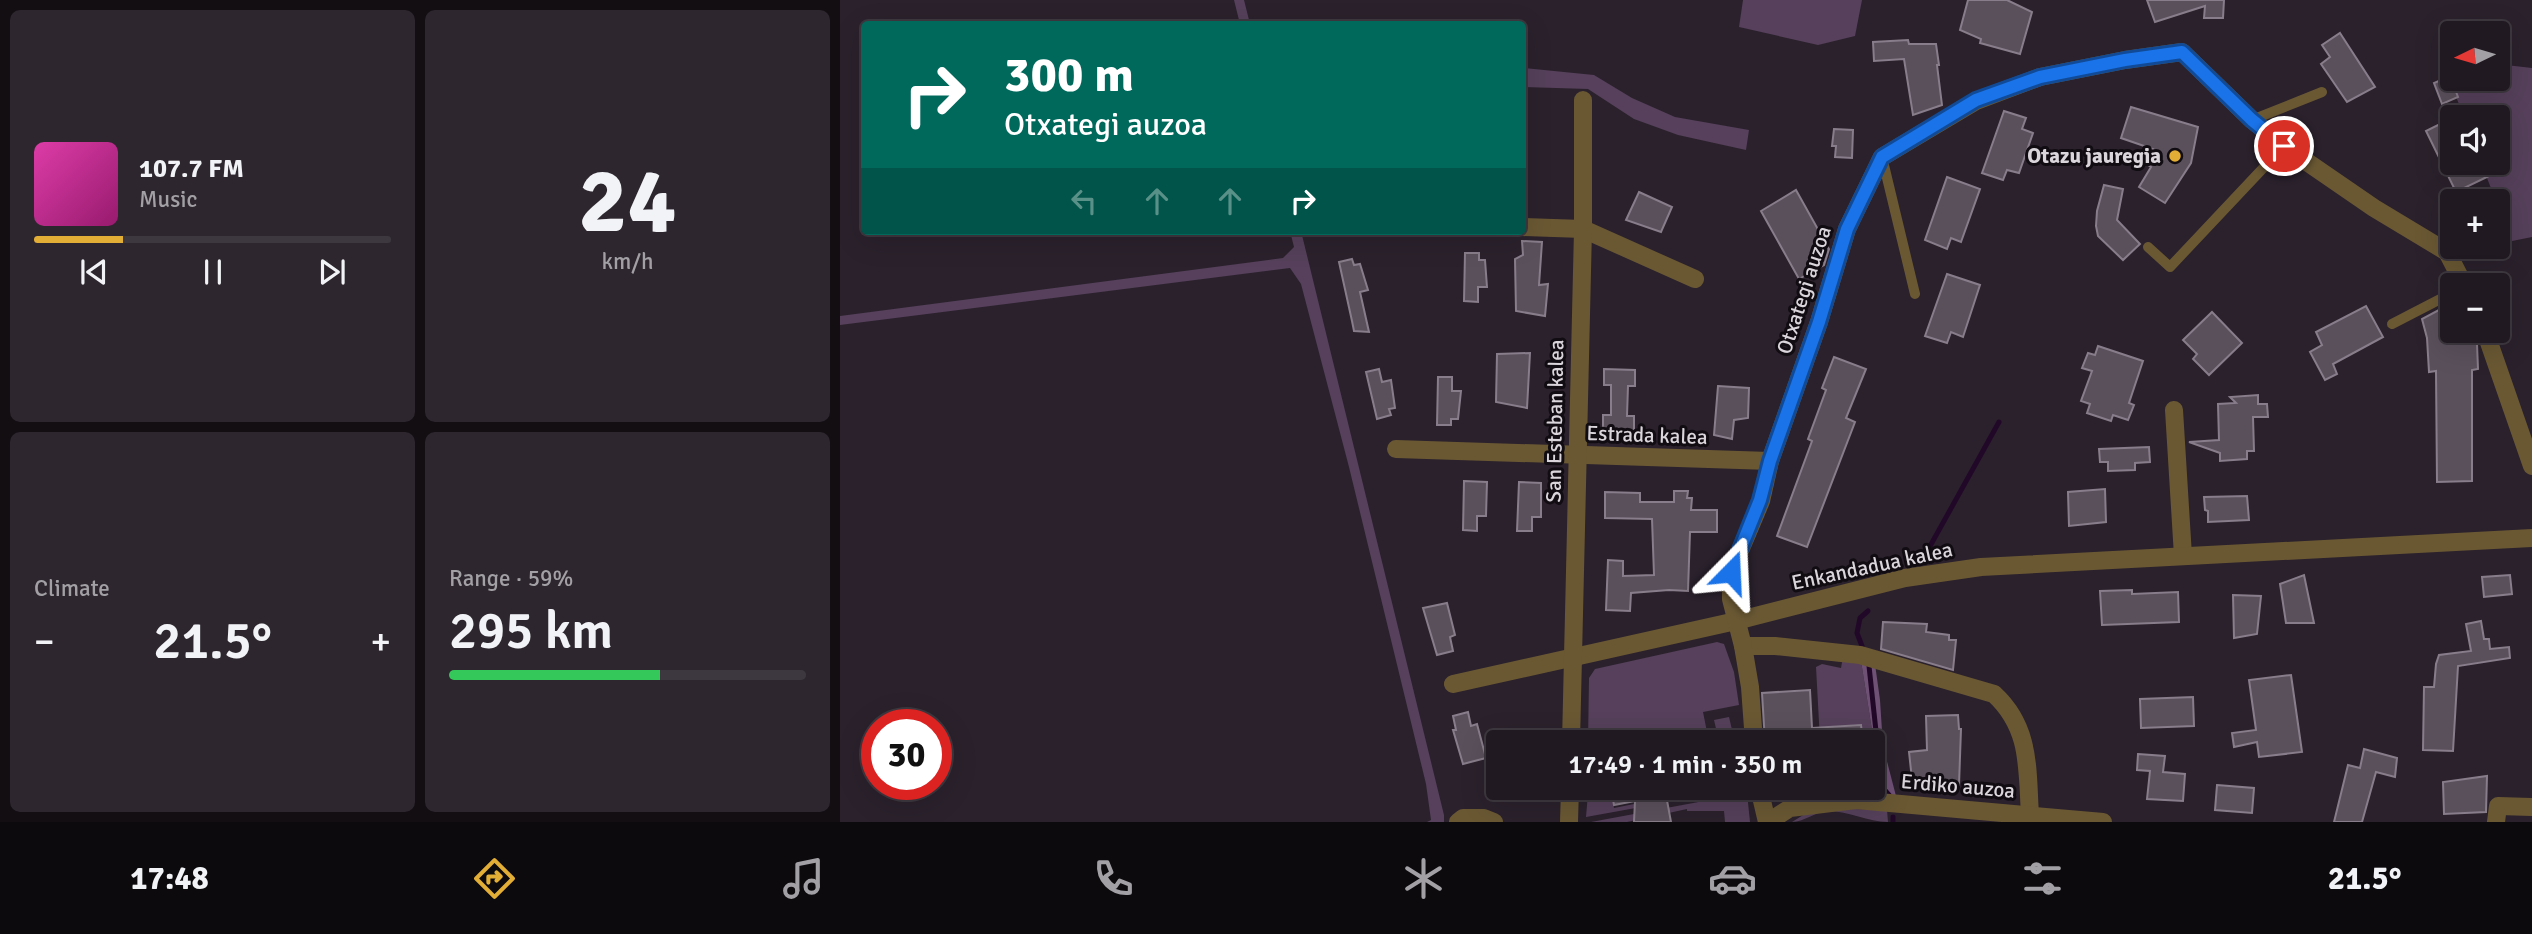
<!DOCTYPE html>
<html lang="en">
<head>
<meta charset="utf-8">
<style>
  body { margin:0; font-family:Signika,sans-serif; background:#2d262e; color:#f1f3f6; height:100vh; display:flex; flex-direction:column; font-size:26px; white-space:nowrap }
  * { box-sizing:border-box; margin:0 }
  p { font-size:23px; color:#a2a0a5 }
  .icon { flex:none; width:38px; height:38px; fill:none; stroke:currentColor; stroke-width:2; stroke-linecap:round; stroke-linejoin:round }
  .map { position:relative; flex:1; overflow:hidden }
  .drawer { display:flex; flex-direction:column; gap:10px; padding:10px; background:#120e12; width:840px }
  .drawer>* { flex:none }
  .top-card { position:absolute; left:21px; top:21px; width:665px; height:214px; border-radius:7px; box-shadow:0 7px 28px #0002,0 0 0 2px #3d383f; background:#00695c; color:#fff; overflow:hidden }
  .needle { width:46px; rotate:265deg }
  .fabs { position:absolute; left:1600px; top:21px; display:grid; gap:14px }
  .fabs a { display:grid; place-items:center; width:70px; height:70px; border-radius:7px; background:#201921; box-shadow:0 7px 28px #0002,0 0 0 2px #3d383f; font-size:35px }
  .speed { position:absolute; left:21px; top:709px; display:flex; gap:14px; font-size:35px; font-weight:700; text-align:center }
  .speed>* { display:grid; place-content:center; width:91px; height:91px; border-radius:50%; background:#201921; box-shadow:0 7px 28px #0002,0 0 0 2px #3d383f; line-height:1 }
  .speed .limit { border:10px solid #d22; background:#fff; color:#111 }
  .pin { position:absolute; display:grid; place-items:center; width:60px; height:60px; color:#fff; margin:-30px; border:4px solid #fff; border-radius:50%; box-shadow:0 2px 7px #0007 }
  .me { position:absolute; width:77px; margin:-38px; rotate:21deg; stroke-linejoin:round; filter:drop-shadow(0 0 5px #0008) }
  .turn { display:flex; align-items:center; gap:24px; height:147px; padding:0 28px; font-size:32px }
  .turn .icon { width:91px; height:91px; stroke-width:2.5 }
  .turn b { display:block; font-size:49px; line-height:60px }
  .lanes { display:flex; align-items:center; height:66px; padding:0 28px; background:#0003; justify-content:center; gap:35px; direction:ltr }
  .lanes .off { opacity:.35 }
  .big { font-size:52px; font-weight:600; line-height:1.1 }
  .drawer .widget { flex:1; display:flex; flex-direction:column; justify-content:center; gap:10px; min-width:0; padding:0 24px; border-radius:10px; background:#2d262e }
  .drawer .dial { align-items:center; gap:0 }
  .dial b { font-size:91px; line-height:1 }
  .song { display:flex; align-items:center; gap:21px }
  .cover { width:84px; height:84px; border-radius:10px; background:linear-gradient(135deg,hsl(320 70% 55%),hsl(320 70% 35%)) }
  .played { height:7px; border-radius:4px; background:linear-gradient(90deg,#e3ae35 25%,#3d383f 25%) }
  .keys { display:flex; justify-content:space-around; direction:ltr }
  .heat { display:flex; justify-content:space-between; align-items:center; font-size:38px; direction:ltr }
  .charge { height:10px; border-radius:5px; background:linear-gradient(90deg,#34c759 59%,#3d383f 0) }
  .drawer .tiles { flex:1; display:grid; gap:10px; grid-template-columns:repeat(2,1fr) }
  .trip { position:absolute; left:646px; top:730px; width:399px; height:70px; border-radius:7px; background:#201921; box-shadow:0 7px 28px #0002,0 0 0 2px #3d383f; font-weight:600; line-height:70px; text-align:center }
  .tabs { display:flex; height:112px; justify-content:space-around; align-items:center; background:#0d0a0d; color:#a2a0a5 }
  .tabs .icon { width:49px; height:49px }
  .tabs .selected { color:#e3ae35 }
  .tabs b { font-size:32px; color:#f1f3f6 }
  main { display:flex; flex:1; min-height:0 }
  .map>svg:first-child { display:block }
  .green { fill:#56405b }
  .forest { fill:#6f5176 }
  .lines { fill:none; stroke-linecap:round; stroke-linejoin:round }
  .stream { stroke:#220828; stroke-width:5 }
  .building { fill:#5a505c; stroke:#887d8a; stroke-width:2 }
  .service { stroke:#6a5833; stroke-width:10 }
  .minor { stroke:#6a5833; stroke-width:18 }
  .route-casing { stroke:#114b97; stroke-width:18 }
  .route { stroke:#1a73e8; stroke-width:12 }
  .poi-dot { fill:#e3ae35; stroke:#100c11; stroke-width:2.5 }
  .labels { text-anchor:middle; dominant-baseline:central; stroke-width:6; stroke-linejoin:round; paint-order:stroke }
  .poi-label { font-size:21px; font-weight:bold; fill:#dad4db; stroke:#100c11; text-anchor:end }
  .street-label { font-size:21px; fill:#dad4db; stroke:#100c11 }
</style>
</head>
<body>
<main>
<section class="drawer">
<div class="tiles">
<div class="widget">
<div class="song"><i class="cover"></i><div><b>107.7 FM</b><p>Music</p></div></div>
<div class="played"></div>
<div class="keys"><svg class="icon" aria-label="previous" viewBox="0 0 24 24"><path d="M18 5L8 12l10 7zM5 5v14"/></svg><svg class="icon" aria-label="pause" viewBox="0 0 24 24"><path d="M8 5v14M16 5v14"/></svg><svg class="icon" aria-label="next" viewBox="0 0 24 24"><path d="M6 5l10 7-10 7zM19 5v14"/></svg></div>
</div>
<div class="widget dial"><b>24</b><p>km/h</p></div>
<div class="widget"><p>Climate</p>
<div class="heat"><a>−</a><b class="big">21.5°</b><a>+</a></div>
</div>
<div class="widget"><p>Range · 59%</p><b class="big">295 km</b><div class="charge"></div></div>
</div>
</section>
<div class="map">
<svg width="1692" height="822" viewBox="0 0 1692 822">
  <rect width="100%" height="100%" fill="#2a212c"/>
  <!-- green -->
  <g class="green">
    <polygon points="394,0 404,0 410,24 400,24"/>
    <polygon points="903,0 1022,0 1015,36 978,45 899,27"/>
    <polygon points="1601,58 1612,59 1612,79 1657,79 1657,64 1692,68 1692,237 1672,241 1641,163 1657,163 1657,117 1624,117"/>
    <polygon points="683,68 754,75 792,98 835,117 909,130 906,150 838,135 794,119 748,89 683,87"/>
    <polygon points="450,231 461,231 604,815 604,822 587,822 591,820 586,784 509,467 461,284 450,268 0,325 0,316 443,258 454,247"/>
    <polygon points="877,642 884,644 894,672 899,705 863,712 869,742 748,742 749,678 755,669"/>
    <polygon points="1003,657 1021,661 1032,730 1035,784 1033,784 1032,742 1023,742 1021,725 996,726 980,741 976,667 982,664 1001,668"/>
    <polygon points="889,717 893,734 878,737 874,720"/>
    <polygon points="828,788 906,788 746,817 748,793 770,790 774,808 829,797"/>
    <polygon points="907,793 910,822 885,822 884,811 847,811 847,809 787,822 751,822"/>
    <path d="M983,808l64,2 1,12c-20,0 -39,-11 -60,-11 -14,1 -24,11 -36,11l16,-10z"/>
  </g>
  <!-- forest -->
  <polygon class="forest" points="1021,661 1035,664 1040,700 1043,746 1056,796 987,793 987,788 1032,788 1033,784 1035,784 1032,730"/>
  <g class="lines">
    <!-- stream -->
    <g class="stream">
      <polyline points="1089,548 1159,422"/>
      <polyline points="1022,646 1017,633 1020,618 1028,611"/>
      <polyline points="1029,666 1042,787 1049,795"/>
      <polyline points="1053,817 1053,822"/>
    </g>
  </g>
  <!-- building -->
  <g class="building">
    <polygon points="1128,0 1167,0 1192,12 1180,54 1140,43 1141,39 1120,30"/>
    <polygon points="1307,0 1384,0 1383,18 1364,18 1365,6 1315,22"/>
    <polygon points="1500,33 1535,87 1507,102 1481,64 1490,57 1482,45"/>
    <polygon points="1068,40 1069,44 1096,44 1099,65 1097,65 1102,105 1073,115 1064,59 1034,61 1033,42"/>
    <polygon points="1610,76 1618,97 1602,104 1594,83"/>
    <polygon points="1291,107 1358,127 1351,163 1325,203 1299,187 1311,167 1305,163 1313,149 1281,138"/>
    <polygon points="1164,111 1186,118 1182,129 1193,133 1179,173 1167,170 1163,180 1142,173"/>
    <polygon points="1612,118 1612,163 1642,163 1649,176 1616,192 1586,131"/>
    <polygon points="994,129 1013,130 1012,158 995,157 996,146 992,146"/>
    <polygon points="1107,177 1140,189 1121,242 1111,238 1107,249 1085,240"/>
    <polygon points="1264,185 1283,189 1277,220 1300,244 1283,260 1258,236 1256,226 1257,211"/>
    <polygon points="956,190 989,249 984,265 959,279 921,211"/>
    <polygon points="799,192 832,207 821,232 786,220"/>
    <polygon points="682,241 702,242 699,285 708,284 705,316 676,311 675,259 683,255"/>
    <polygon points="625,253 639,253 639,260 645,260 647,287 638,287 638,302 624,301"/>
    <polygon points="512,259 514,265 520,264 528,290 520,292 529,332 514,331 512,321 499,262"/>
    <polygon points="1107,274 1140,285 1123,337 1111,332 1107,343 1085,336"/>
    <polygon points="1612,303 1612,331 1634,331 1637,344 1638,369 1632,370 1632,481 1597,482 1596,371 1589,372 1587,338 1582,319"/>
    <polygon points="1526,306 1543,337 1493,364 1497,374 1485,380 1470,352 1482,345 1476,332"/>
    <polygon points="1372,312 1402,343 1369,375 1353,359 1357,354 1343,340"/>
    <polygon points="1258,346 1303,361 1289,403 1294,405 1288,420 1273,415 1271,421 1247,413 1250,404 1241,401 1252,371 1242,368 1248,353 1255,355"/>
    <polygon points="690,353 687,408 656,402 657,354"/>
    <polygon points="994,357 1026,369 1006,418 1015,422 967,547 937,536 972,441 968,439 986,390 982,388"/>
    <polygon points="539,369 542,382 551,380 555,408 549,409 551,415 537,419 526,372"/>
    <polygon points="764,369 795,370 795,386 788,386 787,416 794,416 794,432 763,431 763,415 771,415 771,385 764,385"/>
    <polygon points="598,377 612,377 612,391 621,391 618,419 611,419 611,425 597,425"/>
    <polygon points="878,386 909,388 908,418 894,420 892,439 874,435"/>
    <polygon points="1418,395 1418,404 1427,404 1428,417 1413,417 1414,451 1407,451 1407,459 1380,461 1380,453 1349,442 1379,440 1378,404 1396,403 1390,397"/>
    <polygon points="1309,447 1310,462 1295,463 1295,470 1268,471 1268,462 1260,462 1259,449"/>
    <polygon points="624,481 647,482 646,516 637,516 637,531 623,530"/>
    <polygon points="679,482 701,483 701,517 692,517 692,531 677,531"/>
    <polygon points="1265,489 1266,522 1229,526 1228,492"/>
    <polygon points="834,491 848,491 847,498 852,498 851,510 877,510 877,532 850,532 848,591 829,590 791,593 790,611 766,610 768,560 783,561 783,576 814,575 812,519 765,518 765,492 800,493 800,502 834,502"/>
    <polygon points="1407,496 1409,520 1368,522 1368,511 1365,510 1364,497"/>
    <polygon points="1464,575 1474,623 1446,623 1440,584"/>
    <polygon points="1670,575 1672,594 1644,597 1642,577"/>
    <polygon points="1292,590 1292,594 1338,592 1339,622 1262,625 1260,591"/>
    <polygon points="1393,595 1421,596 1417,634 1394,638"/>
    <polygon points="607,603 615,635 610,637 613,651 597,655 583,608"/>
    <polygon points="1641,621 1644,639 1649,639 1650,649 1669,647 1670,658 1618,666 1613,751 1583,750 1584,687 1594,687 1596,664 1599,655 1631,651 1626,624"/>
    <polygon points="1043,622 1087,624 1086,632 1109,635 1109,640 1116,640 1113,670 1041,649"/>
    <polygon points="1451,675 1462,752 1419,757 1417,742 1394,747 1392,733 1416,730 1409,680"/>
    <polygon points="970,690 972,728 1021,725 1023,742 925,742 922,693"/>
    <polygon points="1353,697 1354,726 1301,728 1300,699"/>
    <polygon points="628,712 631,726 637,724 646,758 623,764 613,730 616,730 613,716"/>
    <polygon points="1118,715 1119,729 1121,729 1119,785 1073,789 1069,752 1087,750 1086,716"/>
    <polygon points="1524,749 1557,758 1555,777 1536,772 1522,822 1494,822 1508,765 1520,768"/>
    <polygon points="1298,754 1325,756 1323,772 1345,774 1343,801 1307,799 1310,771 1297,770"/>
    <polygon points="1647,776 1646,812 1604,814 1603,782"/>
    <polygon points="1377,785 1414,788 1412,813 1375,810"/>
    <polygon points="783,788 829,788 830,794 826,795 831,822 794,822 795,801 774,805 771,790"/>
  </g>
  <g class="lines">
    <!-- service -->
    <g class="service">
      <polyline points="1412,120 1482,92"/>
      <polyline points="1042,157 1075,294"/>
      <polyline points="1308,247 1330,267 1444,146"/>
      <polyline points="1552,324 1612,293"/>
    </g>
    <!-- minor -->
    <g class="minor">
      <polyline points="682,227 743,229 855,279"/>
      <polyline points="1645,331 1692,466"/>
      <polyline points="1334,410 1343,556"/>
      <polyline points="556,449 930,461"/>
      <path d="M903,646h32l85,9 134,39c37,34 33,75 36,121"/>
      <polyline points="613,684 896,621 1065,578 1141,567 1692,538"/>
      <polyline points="731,742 743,229 743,100"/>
      <polyline points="914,742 910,687 903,646 891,599 891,572 921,501 930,461 979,322 1007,229 1042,157 1136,101 1200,77 1285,60 1342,52 1412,120 1451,151 1534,208 1607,252 1624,285"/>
      <polyline points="919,788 927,822"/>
      <polyline points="618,822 623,818 644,818 654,822"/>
      <polyline points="729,822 730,788"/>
      <polyline points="933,822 939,815 950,808 1016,800 1263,822"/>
      <polyline points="1656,822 1658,806 1692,807"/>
    </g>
  </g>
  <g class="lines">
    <defs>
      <polyline id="route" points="891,572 920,500 930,461 979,322 1007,229 1042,157 1136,100 1200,77 1285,60 1342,52 1412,120 1444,146"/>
    </defs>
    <!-- route casing -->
    <use href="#route" class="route-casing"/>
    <!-- route -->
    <use href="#route" class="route"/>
  </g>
  <!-- markers -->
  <circle class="poi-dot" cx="1335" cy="156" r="7"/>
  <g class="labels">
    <!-- poi labels -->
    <g class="poi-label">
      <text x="1321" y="156">Otazu jauregia</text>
    </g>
    <!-- street labels -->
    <g class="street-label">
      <text transform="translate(964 290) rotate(-72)">Otxategi auzoa</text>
      <text transform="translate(715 421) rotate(-89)">San Esteban kalea</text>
      <text transform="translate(807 435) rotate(2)">Estrada kalea</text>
      <text transform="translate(1032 566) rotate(-12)">Enkandadua kalea</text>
      <text transform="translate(1118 786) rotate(5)">Erdiko auzoa</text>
    </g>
  </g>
</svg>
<div class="fabs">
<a><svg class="needle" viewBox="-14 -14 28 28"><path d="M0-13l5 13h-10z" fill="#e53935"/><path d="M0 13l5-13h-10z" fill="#a2a0a5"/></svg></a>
<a><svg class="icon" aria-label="sound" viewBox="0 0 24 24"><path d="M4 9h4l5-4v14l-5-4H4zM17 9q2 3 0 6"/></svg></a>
<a>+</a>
<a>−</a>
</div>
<div class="speed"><div class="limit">30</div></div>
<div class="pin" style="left:1444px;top:146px;background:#d93025"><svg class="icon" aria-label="arrive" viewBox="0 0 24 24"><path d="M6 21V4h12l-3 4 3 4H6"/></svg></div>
<svg class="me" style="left:891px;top:572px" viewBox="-20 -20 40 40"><path d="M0-17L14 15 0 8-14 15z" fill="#1a73e8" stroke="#fff" stroke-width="4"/></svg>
<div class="trip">17:49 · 1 min · 350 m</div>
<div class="top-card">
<div class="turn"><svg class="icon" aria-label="right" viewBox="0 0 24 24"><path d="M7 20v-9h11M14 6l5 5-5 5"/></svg><div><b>300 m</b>Otxategi auzoa</div></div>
<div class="lanes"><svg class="icon off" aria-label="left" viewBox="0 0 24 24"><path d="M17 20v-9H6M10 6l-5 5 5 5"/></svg><svg class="icon off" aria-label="ahead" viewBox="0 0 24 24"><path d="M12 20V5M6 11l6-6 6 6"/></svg><svg class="icon off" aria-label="ahead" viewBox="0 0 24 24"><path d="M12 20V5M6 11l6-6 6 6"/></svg><svg class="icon" aria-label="right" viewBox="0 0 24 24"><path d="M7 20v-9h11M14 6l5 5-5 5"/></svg></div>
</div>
</div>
</main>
<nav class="tabs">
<b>17:48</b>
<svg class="icon selected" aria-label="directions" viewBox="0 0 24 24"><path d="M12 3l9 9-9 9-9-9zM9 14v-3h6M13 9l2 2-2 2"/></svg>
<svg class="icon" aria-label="music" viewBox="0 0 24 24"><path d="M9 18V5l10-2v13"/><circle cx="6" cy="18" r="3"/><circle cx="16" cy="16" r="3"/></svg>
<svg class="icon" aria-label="phone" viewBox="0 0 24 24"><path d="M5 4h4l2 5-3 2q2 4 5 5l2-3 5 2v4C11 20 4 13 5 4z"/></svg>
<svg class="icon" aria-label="climate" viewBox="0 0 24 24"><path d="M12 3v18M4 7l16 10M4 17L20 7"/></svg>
<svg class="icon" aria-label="car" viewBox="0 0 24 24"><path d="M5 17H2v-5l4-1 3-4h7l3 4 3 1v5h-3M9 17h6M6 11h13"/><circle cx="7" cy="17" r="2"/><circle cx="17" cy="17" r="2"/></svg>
<svg class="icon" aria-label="filters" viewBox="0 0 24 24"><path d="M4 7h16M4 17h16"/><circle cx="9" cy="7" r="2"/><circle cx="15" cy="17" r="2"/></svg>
<b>21.5°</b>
</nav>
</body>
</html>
